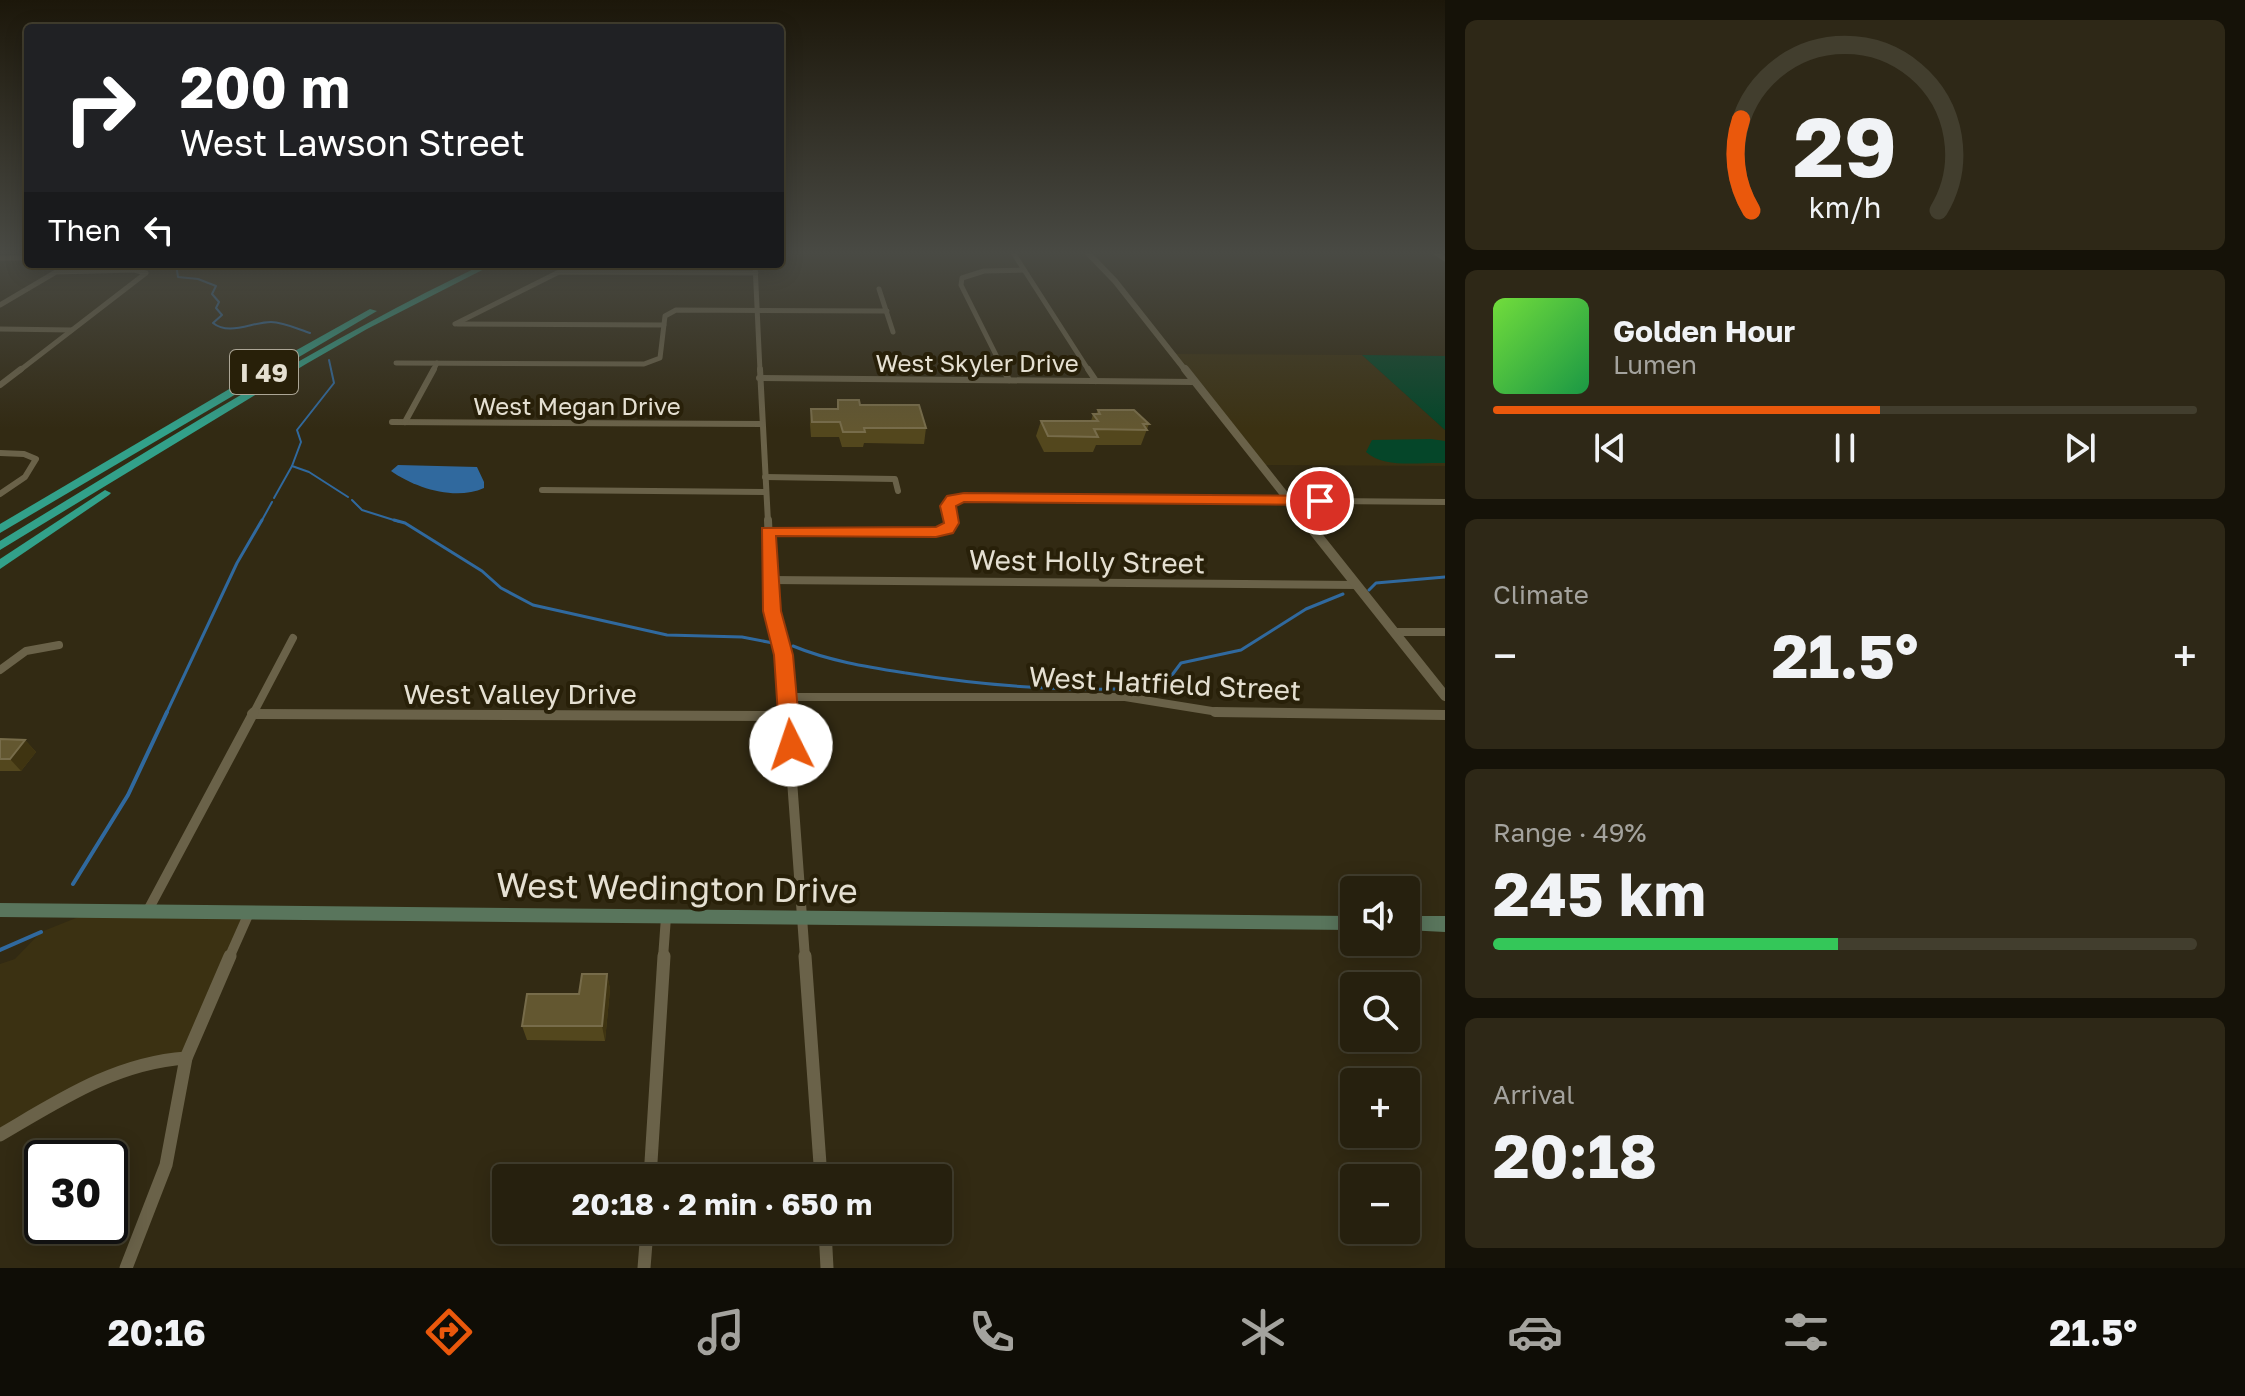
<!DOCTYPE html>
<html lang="en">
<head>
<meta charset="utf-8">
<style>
  body { margin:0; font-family:"Golos Text",sans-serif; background:#2e2817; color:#f1f3f6; height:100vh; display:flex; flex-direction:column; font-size:30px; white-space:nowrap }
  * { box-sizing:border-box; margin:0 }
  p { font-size:26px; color:#a4a39e }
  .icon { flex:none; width:44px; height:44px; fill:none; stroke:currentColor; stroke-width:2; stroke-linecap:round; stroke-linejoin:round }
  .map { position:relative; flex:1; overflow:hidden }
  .panel { display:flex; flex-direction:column; gap:20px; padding:20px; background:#151208; width:800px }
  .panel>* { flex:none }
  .top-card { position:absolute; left:24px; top:24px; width:760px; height:244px; border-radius:8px; box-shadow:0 4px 20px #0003,0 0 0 2px #423e2e; background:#202124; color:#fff; overflow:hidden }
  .buttons { position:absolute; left:1340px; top:876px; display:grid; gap:16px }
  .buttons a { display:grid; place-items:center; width:80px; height:80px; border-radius:8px; background:#26200e; box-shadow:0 4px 20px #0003,0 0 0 2px #423e2e; font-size:40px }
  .speed { position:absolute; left:24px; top:1140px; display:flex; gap:16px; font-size:40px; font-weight:700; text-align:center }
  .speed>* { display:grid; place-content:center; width:104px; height:104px; border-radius:50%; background:#26200e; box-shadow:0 4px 20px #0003,0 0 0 2px #423e2e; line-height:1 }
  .speed .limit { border:4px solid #111; border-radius:12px; background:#fff; color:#111 }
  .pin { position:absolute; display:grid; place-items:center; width:68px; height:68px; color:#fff; margin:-34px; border:4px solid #fff; border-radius:50%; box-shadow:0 2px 8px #0007 }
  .me { position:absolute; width:88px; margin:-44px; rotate:356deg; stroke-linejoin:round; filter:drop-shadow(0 0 6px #0008) }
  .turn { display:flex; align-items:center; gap:28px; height:168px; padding:0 24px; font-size:36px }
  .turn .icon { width:104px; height:104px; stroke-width:2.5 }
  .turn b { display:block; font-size:56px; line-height:68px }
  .then { display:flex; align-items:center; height:76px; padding:0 24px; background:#0003; gap:16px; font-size:30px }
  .big { font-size:60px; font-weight:700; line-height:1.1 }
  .panel .card { flex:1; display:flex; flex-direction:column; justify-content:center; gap:12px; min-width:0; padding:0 28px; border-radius:12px; background:#2e2817 }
  .panel .dial { align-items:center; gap:0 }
  .dial svg { height:208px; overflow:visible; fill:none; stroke:#423e2e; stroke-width:7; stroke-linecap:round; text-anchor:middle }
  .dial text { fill:#f1f3f6; stroke:none }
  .song { display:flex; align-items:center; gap:24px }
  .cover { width:96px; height:96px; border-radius:12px; background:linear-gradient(135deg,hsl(100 70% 55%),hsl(140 70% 35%)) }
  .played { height:8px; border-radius:4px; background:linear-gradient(90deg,#ea580c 55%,#423e2e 55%) }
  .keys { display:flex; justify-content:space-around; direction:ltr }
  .heat { display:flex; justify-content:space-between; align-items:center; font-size:44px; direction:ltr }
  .charge { height:12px; border-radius:6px; background:linear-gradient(90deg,#34c759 49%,#423e2e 0) }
  .trip { position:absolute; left:492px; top:1164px; width:460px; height:80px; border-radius:8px; background:#26200e; box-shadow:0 4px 20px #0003,0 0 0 2px #423e2e; font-weight:700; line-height:80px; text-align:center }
  .dock { display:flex; height:128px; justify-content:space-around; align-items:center; background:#0f0d06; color:#a4a39e }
  .dock .icon { width:56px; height:56px }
  .dock .active { color:#ea580c }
  .dock b { font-size:36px; color:#f1f3f6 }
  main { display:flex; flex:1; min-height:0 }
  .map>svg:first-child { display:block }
  .built { fill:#3b3112 }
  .green { fill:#054629 }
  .water { fill:#30699e }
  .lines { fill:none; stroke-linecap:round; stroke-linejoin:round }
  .stream-far2 { stroke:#30699e; stroke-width:2 }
  .stream-far1 { stroke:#30699e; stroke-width:3 }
  .stream { stroke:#30699e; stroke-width:4 }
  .minor-far4 { stroke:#6a6249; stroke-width:5 }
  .minor-far3 { stroke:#6a6249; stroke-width:6 }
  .minor-far2 { stroke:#6a6249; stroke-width:8 }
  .minor-far1 { stroke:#6a6249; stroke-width:10 }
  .minor { stroke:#6a6249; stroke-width:13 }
  .tertiary-far2 { stroke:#6a6249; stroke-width:6 }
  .tertiary-far1 { stroke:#6a6249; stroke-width:8 }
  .tertiary { stroke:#6a6249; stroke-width:10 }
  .secondary { fill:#59755c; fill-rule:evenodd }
  .motorway { fill:#32a18a; fill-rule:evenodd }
  .wall { fill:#53471d }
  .shaded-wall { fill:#3f3411 }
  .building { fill:#635730; stroke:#776c4a; stroke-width:2 }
  .route { fill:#ea580c; stroke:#983908; stroke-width:2 }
  .labels { text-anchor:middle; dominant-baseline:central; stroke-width:8; stroke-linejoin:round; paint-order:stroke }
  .far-street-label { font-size:24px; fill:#e5e0d2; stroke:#282009 }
  .shield { fill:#282009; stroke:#aca696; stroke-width:2 }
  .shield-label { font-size:26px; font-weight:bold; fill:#e5e0d2 }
  .street-label { font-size:28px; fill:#e5e0d2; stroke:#282009 }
  .near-street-label { font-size:34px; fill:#e5e0d2; stroke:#282009 }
</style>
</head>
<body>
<main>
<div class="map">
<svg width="1445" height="1268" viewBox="0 0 1445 1268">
  <rect width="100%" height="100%" fill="#322a13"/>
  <!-- built -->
  <g class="built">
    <polygon points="1174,354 1362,355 1445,430 1445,466 1260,465"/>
    <polygon points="91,912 249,913 186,1058 134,1064 0,1135 0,964 15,959 41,932"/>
  </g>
  <!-- green -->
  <g class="green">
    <polygon points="1362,355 1445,356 1445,430"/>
    <path d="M1431,439l14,2v22c-25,-1 -60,6 -79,-11l6,-12z"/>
  </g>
  <!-- water -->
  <path class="water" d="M398,465l79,2 7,15v6c-29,13 -69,0 -93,-17z"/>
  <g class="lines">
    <!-- stream-far2 -->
    <g class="stream-far2">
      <path d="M176,264l2,13 20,2 18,7 -4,8 7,8 -3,6 6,7 -9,8c16,13 39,-1 58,-1 12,0 27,7 39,11"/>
      <polyline points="671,264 671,270"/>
      <polyline points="329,360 334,383 297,430 301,442 292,466 309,472 348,497"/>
      <polyline points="274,498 292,466"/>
      <polyline points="352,500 362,510 400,522"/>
      <polyline points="261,522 272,502"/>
    </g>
    <!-- stream-far1 -->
    <g class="stream-far1">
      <polyline points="394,520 405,523 482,571 501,588 533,605 667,635 742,637 773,643"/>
      <polyline points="1369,590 1376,583 1445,577"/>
      <path d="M793,646c36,15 75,21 113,27 86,14 171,20 257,14l18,-24 60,-13 65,-41 37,-15"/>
      <polyline points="166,714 237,563 262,520"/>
    </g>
    <!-- stream -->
    <g class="stream">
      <polyline points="73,884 128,795 167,712"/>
      <polyline points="0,950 41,932"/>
    </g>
    <!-- minor-far4 -->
    <g class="minor-far4">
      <polyline points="1012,251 1089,371"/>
      <polyline points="1433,251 1445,259"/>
      <polyline points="0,258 28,258"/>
      <polyline points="755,264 760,371"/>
      <polyline points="879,289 893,332"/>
      <polyline points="0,305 56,272 134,270 146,273 19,371"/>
      <polyline points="455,324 559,272 756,273"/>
      <polyline points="457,324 664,325"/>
      <polyline points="0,329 72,330"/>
      <polyline points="396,363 644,364 660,358 665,316 676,310 887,311"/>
      <polyline points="433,371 437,363"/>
      <polyline points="1004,371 961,285 962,278 984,271 1024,270"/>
    </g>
    <!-- minor-far3 -->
    <g class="minor-far3">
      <polyline points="760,369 768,522"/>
      <polyline points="1003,369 1009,380"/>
      <polyline points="1088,369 1096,381"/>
      <polyline points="759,378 1194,382"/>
      <polyline points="0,385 21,369"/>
      <polyline points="392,422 762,424"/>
      <polyline points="405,422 434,369"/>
      <polyline points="0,453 24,454 36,459 25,477 0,494"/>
      <polyline points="765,477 895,479 898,491"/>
      <polyline points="542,490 765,492"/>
      <polyline points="952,522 948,506 952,500 964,498 1445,502"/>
    </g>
    <!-- minor-far2 -->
    <g class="minor-far2">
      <polyline points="768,520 772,611 783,655 787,714"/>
      <polyline points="767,531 936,532 948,529 951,520"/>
      <polyline points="770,580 1357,585"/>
      <polyline points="1394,632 1445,632"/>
      <polyline points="0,670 26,651 59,645"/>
      <polyline points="787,697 1125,697 1218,712 1337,714"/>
      <polyline points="253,714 293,638"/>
    </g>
    <!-- minor-far1 -->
    <g class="minor-far1">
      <polyline points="787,712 805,958"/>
      <polyline points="1215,712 1445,715"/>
      <polyline points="252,714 788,716"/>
      <polyline points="147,912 254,712"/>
      <polyline points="229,958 249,913"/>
      <polyline points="663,958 666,917"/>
    </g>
    <!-- minor -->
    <g class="minor">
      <polyline points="805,956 821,1178"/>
      <path d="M0,1135c60,-35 115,-72 186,-77"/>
      <polyline points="650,1178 664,956"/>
      <polyline points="825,1230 827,1268"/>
      <polyline points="126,1268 166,1165 186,1058 230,956"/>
      <polyline points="644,1268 647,1230"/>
    </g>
    <!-- tertiary-far2 -->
    <polyline class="tertiary-far2" points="1086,251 1115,281 1186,371"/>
    <!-- tertiary-far1 -->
    <polyline class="tertiary-far1" points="1185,369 1306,522"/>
    <!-- tertiary -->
    <polyline class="tertiary" points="1305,520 1445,696"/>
    <!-- secondary -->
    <g class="secondary">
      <polygon points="0,903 1354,916 1354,930 0,917"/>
      <polygon points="1406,916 1445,916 1445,932 1406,930"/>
    </g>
    <!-- motorway -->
    <g class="motorway">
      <path d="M484,264h10l-127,65 -61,35 -306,186v-9c159,-97 316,-197 484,-277z"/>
      <polygon points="370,309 377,311 0,533 0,524 277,361"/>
      <polygon points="105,490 111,493 109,495 0,569 0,559"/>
    </g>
  </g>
  <!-- wall -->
  <g class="wall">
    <polygon points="838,400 926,428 924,444 864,443 863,447 842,447 839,437 811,437 810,424 811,409 838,409"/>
    <polygon points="1098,410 1149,424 1141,445 1096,445 1093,452 1044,452 1036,436 1041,421 1091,421 1093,414 1096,414"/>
    <polygon points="0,739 25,740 36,752 21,771 0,771"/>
    <polygon points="607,974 610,989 605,1041 527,1040 522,1026 579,994"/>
  </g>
  <!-- shaded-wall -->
  <g class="shaded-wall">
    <polygon points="25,740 36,752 21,771 10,759"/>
    <polygon points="607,974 610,989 605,1041 602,1026"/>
  </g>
  <!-- building -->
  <g class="building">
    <polygon points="838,400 859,400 860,405 919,405 926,428 864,428 865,432 843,432 840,422 812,422 811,409 838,409"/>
    <polygon points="1098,410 1134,410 1149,424 1143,424 1147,430 1094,429 1098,437 1048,436 1041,421 1098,421 1093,414 1100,414"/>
    <polygon points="0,739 25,740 10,759 0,759"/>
    <polygon points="582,974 607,974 602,1026 522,1026 527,994 579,994"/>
  </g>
  <!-- sky -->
  <linearGradient id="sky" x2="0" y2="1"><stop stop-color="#1c170a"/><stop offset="0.59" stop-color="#494a44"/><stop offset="1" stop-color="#494a44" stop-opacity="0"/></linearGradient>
  <rect width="1445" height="429" fill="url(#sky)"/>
  <!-- route -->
  <polygon class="route" points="964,493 1320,496 1327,501 1320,505 964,502 956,506 959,523 953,533 936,537 776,536 781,611 793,655 801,745 798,751 783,751 780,745 774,655 763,611 762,528 936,527 944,523 940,506 947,496"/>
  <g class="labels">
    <!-- far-street labels -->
    <g class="far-street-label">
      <text x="977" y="362">West Skyler Drive</text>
      <text x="577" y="405">West Megan Drive</text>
    </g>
    <!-- shield labels -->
    <rect class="shield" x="230" y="350" width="68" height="44" rx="6"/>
    <g class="shield-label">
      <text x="264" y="372">I 49</text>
    </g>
    <!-- street labels -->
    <g class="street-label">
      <text transform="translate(1087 561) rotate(1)">West Holly Street</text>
      <text transform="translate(1165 683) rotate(3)">West Hatfield Street</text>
      <text x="520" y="693">West Valley Drive</text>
    </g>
    <!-- near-street labels -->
    <g class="near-street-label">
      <text transform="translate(677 887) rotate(1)">West Wedington Drive</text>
    </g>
  </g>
</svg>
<div class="buttons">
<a><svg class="icon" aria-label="sound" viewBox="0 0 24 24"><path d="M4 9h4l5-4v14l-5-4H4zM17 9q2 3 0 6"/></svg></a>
<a><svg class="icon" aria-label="search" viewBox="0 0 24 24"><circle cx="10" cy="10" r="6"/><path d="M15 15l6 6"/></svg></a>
<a>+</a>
<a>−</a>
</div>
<div class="speed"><div class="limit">30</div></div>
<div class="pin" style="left:1320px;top:501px;background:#d93025"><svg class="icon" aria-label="arrive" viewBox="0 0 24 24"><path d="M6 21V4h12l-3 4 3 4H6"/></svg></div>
<svg class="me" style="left:791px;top:745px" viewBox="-20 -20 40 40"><circle r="19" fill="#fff"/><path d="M0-13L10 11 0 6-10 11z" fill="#ea580c"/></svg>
<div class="trip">20:18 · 2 min · 650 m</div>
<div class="top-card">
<div class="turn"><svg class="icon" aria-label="right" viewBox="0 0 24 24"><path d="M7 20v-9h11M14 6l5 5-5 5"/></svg><div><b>200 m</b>West Lawson Street</div></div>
<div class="then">Then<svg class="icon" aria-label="left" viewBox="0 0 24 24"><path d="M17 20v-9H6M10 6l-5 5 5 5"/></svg></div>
</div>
</div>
<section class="panel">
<div class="card dial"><svg viewBox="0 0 100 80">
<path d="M14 69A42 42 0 1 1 86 69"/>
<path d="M14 69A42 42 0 0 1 10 34" stroke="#ea580c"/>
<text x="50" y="56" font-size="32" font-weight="700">29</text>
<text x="50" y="72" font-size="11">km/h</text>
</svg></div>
<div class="card">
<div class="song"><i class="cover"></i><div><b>Golden Hour</b><p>Lumen</p></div></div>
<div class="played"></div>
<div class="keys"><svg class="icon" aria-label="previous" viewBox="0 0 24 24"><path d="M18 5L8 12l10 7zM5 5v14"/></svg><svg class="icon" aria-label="pause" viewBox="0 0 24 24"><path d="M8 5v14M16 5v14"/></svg><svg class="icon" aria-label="next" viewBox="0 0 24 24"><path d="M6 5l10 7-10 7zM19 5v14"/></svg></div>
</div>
<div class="card"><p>Climate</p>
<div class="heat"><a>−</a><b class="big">21.5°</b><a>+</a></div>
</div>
<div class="card"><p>Range · 49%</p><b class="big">245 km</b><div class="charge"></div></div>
<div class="card"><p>Arrival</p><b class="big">20:18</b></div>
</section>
</main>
<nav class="dock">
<b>20:16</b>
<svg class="icon active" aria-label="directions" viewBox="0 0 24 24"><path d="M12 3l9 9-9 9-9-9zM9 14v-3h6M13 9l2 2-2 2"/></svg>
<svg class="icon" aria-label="music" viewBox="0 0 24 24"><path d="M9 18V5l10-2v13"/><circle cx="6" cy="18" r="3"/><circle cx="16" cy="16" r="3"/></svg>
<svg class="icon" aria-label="phone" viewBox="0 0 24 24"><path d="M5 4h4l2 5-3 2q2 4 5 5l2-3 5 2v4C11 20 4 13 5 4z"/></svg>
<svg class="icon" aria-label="climate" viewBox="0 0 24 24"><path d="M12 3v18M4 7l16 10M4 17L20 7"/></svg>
<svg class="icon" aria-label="car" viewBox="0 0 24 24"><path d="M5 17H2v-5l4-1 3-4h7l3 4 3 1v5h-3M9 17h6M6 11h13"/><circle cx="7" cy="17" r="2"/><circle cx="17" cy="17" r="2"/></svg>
<svg class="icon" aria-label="filters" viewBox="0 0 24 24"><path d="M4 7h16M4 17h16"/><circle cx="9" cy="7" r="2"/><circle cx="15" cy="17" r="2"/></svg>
<b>21.5°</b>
</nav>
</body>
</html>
